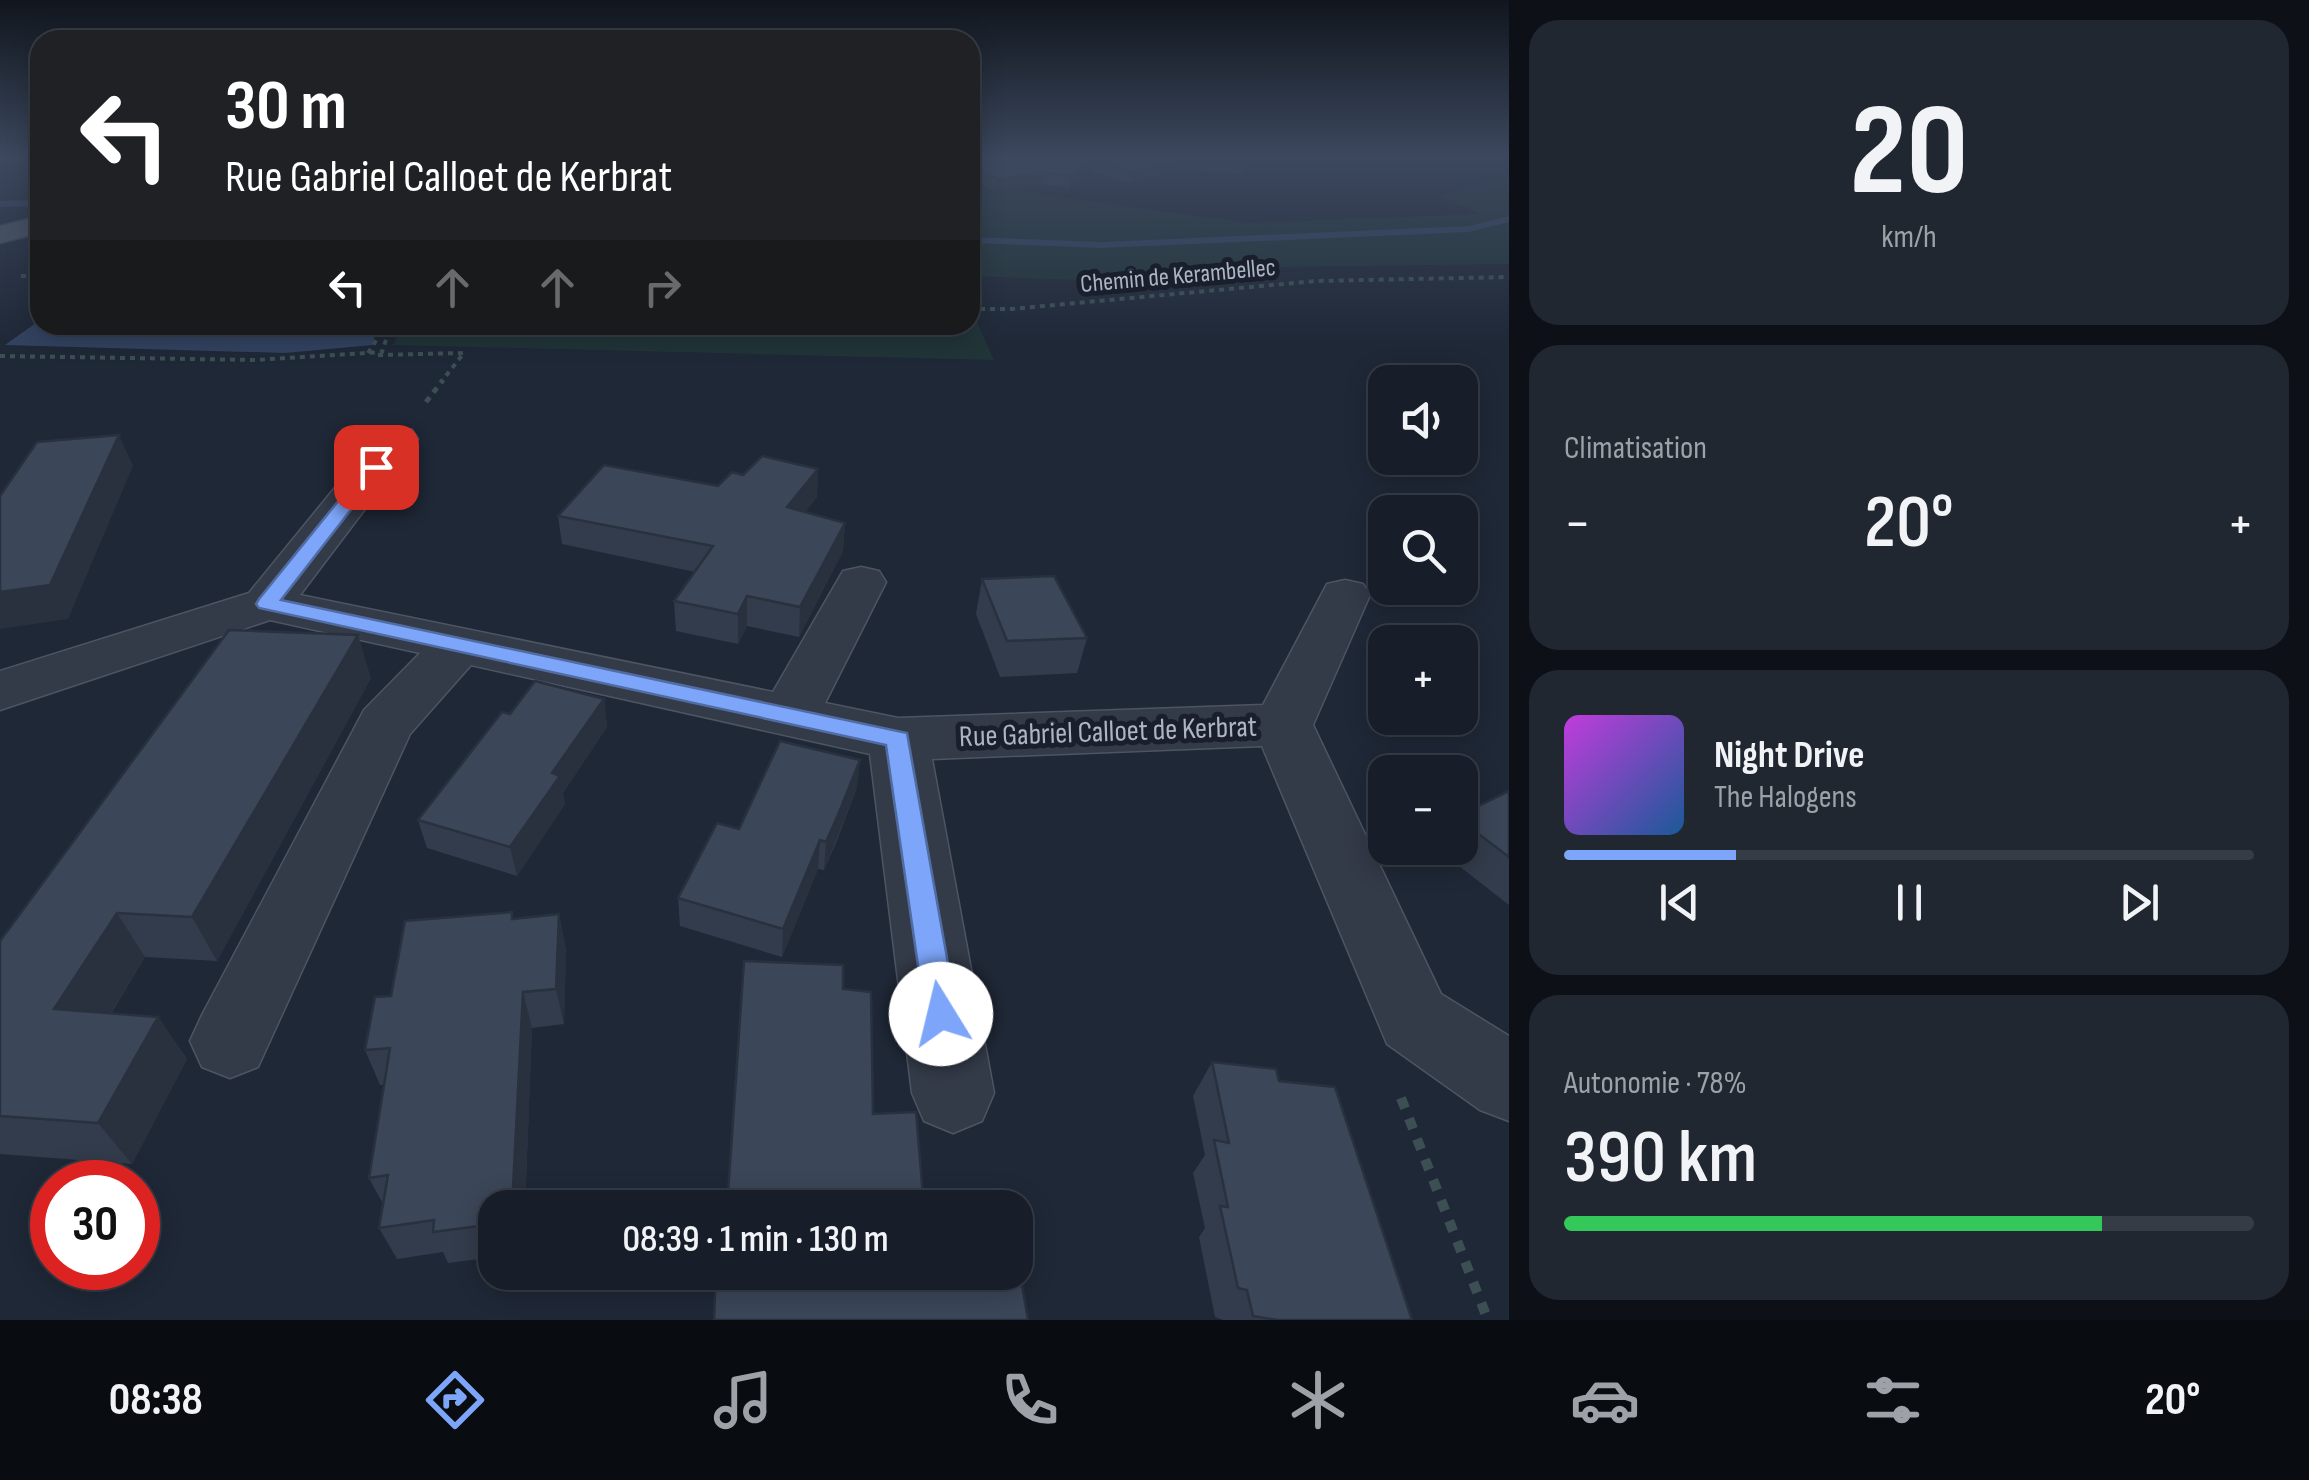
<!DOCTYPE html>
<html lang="fr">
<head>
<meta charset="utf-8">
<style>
  body { margin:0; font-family:"Sofia Sans Condensed",sans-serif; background:#202731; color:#f1f3f6; height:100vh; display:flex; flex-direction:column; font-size:38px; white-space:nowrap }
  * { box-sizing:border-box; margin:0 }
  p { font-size:32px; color:#9ea2a8 }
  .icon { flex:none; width:55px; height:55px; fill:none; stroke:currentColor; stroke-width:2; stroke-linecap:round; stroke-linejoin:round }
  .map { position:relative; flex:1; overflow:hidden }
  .drawer { display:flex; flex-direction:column; gap:20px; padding:20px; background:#0d1017; width:800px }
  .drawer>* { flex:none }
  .banner { position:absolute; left:30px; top:30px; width:950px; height:305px; border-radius:30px; box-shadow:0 5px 25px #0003,0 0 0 2px #363c46; background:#202124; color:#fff; overflow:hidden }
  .tools { position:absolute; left:1368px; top:365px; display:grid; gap:20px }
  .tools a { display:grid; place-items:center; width:110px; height:110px; border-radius:20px; background:#171e29; box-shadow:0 5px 25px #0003,0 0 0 2px #363c46; font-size:50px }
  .speed { position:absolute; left:30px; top:1160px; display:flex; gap:20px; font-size:50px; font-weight:700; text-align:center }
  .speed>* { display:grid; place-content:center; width:130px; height:130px; border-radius:50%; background:#171e29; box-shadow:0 5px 25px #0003,0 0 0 2px #363c46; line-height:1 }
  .speed .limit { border:15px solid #d22; background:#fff; color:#111 }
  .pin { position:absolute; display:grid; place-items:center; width:85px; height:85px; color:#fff; margin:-42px; border-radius:20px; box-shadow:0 5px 15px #0006 }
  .me { position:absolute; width:110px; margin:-55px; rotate:351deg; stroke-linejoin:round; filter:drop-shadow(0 0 8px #0008) }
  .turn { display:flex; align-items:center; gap:35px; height:210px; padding:0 30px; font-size:45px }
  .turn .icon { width:130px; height:130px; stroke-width:2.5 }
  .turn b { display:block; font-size:70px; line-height:85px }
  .lanes { display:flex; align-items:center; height:95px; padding:0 30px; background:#0003; justify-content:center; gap:50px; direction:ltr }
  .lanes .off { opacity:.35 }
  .big { font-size:75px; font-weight:600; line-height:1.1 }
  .drawer .card { flex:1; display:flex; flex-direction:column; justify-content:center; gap:15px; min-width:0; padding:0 35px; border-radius:30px; background:#202731 }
  .drawer .dial { align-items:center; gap:0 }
  .dial b { font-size:130px; line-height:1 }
  .song { display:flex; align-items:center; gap:30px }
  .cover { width:120px; height:120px; border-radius:15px; background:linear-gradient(135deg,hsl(290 70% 55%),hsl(210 70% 35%)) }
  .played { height:10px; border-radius:5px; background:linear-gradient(90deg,#7da6fa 25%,#363c46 25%) }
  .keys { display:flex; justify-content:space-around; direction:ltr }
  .heat { display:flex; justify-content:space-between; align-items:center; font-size:55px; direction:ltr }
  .charge { height:15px; border-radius:8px; background:linear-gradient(90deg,#34c759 78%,#363c46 0) }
  .trip { position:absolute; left:478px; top:1190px; width:555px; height:100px; border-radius:30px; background:#171e29; box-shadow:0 5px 25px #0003,0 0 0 2px #363c46; font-weight:600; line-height:100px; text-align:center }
  .tab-bar { display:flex; height:160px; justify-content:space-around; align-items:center; background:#090c10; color:#9ea2a8 }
  .tab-bar .icon { width:70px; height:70px }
  .tab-bar .active { color:#7da6fa }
  .tab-bar b { font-size:45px; color:#f1f3f6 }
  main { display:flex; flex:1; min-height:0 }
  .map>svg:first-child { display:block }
  .green { fill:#213438 }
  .water { fill:#32425f }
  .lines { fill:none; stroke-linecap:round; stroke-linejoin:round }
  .stream { fill:#32425f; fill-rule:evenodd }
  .minor-casing { stroke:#4d5563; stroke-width:3 }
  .major-casing { stroke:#3c4351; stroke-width:3 }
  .path-far2 { stroke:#3c5053; stroke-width:4; stroke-dasharray:5 5; stroke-linecap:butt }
  .path-far1 { stroke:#3c5053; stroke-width:5; stroke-dasharray:6 6; stroke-linecap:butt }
  .path { stroke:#3c5053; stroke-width:10; stroke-dasharray:11 11; stroke-linecap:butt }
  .minor { fill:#333a48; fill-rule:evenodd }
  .major { fill:#515968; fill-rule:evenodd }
  .wall { fill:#333c4c }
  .shaded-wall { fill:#29313e }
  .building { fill:#3b4658; stroke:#29313e; stroke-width:2.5 }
  .route { fill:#7da6fa; stroke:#516ca2; stroke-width:2.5 }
  .labels { text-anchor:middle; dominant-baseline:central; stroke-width:10; stroke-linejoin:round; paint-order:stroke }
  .far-street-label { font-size:25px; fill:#adb5c5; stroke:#191f2c }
  .street-label { font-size:30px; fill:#adb5c5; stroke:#191f2c }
</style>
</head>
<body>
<main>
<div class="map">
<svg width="1509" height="1320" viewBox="0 0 1509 1320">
  <rect width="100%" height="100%" fill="#1f2837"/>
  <!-- green -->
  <g class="green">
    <polygon points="1509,177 1509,264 1271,267 1131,282 970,276 970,185 1248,223 1480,214 1439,196"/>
    <polygon points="970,318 975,318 994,360 393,345 404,325 970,325"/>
  </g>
  <!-- water -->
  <polygon class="water" points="40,320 40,325 376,325 373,345 285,353 5,345"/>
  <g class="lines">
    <!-- stream -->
    <g class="stream">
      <polygon points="40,200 40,206 0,207 0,201"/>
      <polygon points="1509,216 1509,222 1469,232 1102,248 970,243 970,237 1102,242 1469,226"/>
    </g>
    <defs>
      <polygon id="minor" points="397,427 412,430 418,439 300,595 773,692 843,571 861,567 879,571 886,582 825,703 898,718 1263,705 1327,584 1345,580 1363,584 1370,595 1313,725 1441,994 1509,1036 1509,1121 1480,1110 1387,1044 1262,746 932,759 994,1093 982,1121 953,1133 924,1121 912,1093 870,754 471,665 410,734 258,1067 230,1078 202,1067 190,1041 202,1015 364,710 420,653 270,620 0,710 0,671 249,593 382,430"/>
      <polygon id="major" points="40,216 40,233 0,243 0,226"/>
    </defs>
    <!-- minor casing -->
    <use href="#minor" class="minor-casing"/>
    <!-- major casing -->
    <use href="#major" class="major-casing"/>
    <!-- path-far2 -->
    <g class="path-far2">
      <polyline points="21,276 40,277"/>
      <polyline points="970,309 1011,309 1316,281 1509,277"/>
      <polyline points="368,353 386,325"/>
      <polyline points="378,355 464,353 441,382"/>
      <polyline points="0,356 255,360 382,352 391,325"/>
    </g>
    <!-- path-far1 -->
    <polyline class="path-far1" points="426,402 443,380"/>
    <!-- path -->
    <polyline class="path" points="1401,1098 1488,1320"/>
    <!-- minor -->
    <use href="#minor" class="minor"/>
    <!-- major -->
    <use href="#major" class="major"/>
  </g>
  <!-- wall -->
  <g class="wall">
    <polygon points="970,157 1245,157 1247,163 1244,174 1184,170 1130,183 1090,171 1069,188 1043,184 995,191 970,179"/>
    <polygon points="818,469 817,497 805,512 845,523 843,551 799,637 747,626 738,644 676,631 674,601 695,572 562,544 558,516 718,486 743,475"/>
    <polygon points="982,579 1087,638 1077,673 1000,677 976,614"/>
    <polygon points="371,678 217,961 145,957 111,1014 158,1017 187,1059 132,1164 0,1154 0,941"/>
    <polygon points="604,699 607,727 563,793 565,804 517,876 427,848 418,820 510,714"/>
    <polygon points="857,788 836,843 824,870 818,869 782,957 680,926 678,898 739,829"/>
    <polygon points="1509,791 1509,905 1436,848 1460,848 1460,815"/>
    <polygon points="559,914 566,951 564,1024 532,1028 525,1208 495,1208 495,1257 448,1263 443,1252 397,1259 379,1228 383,1204 369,1178 384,1085 380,1085 365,1050 391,996 514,919"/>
    <polygon points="1212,1062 1279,1081 1412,1320 1223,1320 1215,1317 1199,1237 1205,1228 1193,1173 1205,1155 1193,1096"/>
  </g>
  <!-- shaded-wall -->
  <g class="shaded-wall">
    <polygon points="1187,159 1184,170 1130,183 1133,172"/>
    <polygon points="1093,160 1090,171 1069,188 1071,176"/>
    <polygon points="1045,173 1043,184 995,191 997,179"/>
    <polygon points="119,435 133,466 68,619 0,629 0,592"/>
    <polygon points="818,469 817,497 786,536 787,507"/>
    <polygon points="845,523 843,551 799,637 800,607"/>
    <polygon points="747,596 747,626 738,644 738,614"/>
    <polygon points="358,635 371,678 217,961 192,917"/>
    <polygon points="604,699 607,727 563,793 565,804 517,876 510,847 552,773"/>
    <polygon points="860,760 857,788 824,870 826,842"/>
    <polygon points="820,840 818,869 782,957 783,929"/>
    <polygon points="117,913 145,957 87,1052 54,1009"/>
    <polygon points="559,914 566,951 564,1024 556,989"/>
    <polygon points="523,992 532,1028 525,1208 512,1208"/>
    <polygon points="158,1017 187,1059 132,1164 98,1123"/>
  </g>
  <!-- building -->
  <g class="building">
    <polygon points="970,157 1245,157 1247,163 1187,159 1133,172 1093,160 1071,176 1045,173 997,179 970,167"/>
    <polygon points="119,435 50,585 0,592 0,496 37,442"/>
    <polygon points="762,456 818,469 787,507 845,523 800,607 747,596 738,614 674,601 713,546 558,516 604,465 718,486 732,472 743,475"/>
    <polygon points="1054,576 1087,638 1007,641 982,579"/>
    <polygon points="229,630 358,635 192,917 117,913 54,1009 158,1017 98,1123 0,1116 0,941"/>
    <polygon points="535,681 604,699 552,773 560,776 510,847 418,820 502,712 510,714"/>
    <polygon points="780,741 860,760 838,815 826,842 820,840 783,929 678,898 717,823 739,829"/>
    <polygon points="1509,791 1509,857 1460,820 1460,815"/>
    <polygon points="512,912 512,919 559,914 556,989 523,992 512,1208 495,1208 495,1224 433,1232 434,1220 379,1228 388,1175 369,1178 390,1048 365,1050 375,997 391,996 405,921"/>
    <polygon points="744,961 843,965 843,989 871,992 873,1114 916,1112 924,1208 727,1208"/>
    <polygon points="1212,1062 1276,1069 1279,1081 1335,1087 1412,1320 1277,1320 1253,1316 1247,1290 1238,1288 1220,1206 1228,1207 1214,1140 1229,1143"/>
    <polygon points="1015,1244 1028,1320 714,1320 716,1272 1015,1272"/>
  </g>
  <!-- sky -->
  <linearGradient id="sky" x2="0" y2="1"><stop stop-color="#11161e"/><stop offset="0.46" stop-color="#3c485e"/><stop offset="1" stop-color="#3c485e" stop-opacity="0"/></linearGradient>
  <rect width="1509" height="342" fill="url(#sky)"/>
  <!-- route -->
  <polygon class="route" points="376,461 384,467 281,600 907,733 957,1014 952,1025 941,1029 929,1025 925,1014 886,745 259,608 256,604 259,599 369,463"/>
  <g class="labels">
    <!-- far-street labels -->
    <g class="far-street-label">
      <text transform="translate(1178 276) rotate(-5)">Chemin de Kerambellec</text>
    </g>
    <!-- street labels -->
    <g class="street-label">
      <text transform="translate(1108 732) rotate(-2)">Rue Gabriel Calloet de Kerbrat</text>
    </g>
  </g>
</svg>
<div class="tools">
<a><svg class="icon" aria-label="sound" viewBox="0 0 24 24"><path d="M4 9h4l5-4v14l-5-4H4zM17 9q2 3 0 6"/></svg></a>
<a><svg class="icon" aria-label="search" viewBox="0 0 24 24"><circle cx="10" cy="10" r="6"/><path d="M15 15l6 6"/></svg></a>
<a>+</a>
<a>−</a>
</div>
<div class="speed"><div class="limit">30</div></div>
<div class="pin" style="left:376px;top:467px;background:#d93025"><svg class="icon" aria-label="arrive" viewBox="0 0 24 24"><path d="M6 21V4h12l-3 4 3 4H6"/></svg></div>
<svg class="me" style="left:941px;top:1014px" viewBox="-20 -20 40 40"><circle r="19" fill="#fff"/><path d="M0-13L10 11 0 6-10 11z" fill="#7da6fa"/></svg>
<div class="trip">08:39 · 1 min · 130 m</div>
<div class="banner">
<div class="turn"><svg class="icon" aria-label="left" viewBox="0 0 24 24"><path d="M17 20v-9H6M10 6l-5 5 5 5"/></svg><div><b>30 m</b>Rue Gabriel Calloet de Kerbrat</div></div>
<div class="lanes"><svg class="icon" aria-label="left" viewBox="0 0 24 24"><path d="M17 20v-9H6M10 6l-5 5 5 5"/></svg><svg class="icon off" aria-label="ahead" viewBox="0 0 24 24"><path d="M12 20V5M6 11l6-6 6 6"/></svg><svg class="icon off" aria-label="ahead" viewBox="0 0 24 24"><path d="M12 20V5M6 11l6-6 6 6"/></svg><svg class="icon off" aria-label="right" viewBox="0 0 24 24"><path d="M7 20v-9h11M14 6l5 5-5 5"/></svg></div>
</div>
</div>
<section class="drawer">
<div class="card dial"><b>20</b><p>km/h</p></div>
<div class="card"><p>Climatisation</p>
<div class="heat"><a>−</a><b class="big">20°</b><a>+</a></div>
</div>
<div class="card">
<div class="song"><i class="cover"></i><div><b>Night Drive</b><p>The Halogens</p></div></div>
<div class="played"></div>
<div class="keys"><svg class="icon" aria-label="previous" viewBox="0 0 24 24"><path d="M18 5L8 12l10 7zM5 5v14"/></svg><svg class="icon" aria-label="pause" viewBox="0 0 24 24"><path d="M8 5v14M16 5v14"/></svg><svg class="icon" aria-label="next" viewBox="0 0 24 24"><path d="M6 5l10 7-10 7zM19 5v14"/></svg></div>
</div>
<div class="card"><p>Autonomie · 78%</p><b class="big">390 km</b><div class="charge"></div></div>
</section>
</main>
<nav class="tab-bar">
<b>08:38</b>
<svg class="icon active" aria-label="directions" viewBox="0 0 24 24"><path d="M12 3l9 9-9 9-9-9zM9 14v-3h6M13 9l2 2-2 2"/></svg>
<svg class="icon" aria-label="music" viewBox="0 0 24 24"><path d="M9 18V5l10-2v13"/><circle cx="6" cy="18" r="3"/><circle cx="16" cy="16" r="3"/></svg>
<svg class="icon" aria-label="phone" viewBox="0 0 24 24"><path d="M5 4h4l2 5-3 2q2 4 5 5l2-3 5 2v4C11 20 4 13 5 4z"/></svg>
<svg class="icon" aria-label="climate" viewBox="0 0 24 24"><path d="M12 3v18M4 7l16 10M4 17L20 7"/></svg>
<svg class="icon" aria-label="car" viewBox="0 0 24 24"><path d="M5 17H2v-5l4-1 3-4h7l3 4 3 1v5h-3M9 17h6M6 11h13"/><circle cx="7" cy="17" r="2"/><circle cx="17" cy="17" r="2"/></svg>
<svg class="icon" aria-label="filters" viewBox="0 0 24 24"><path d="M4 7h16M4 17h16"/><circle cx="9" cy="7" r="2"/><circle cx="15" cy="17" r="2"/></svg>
<b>20°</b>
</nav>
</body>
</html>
